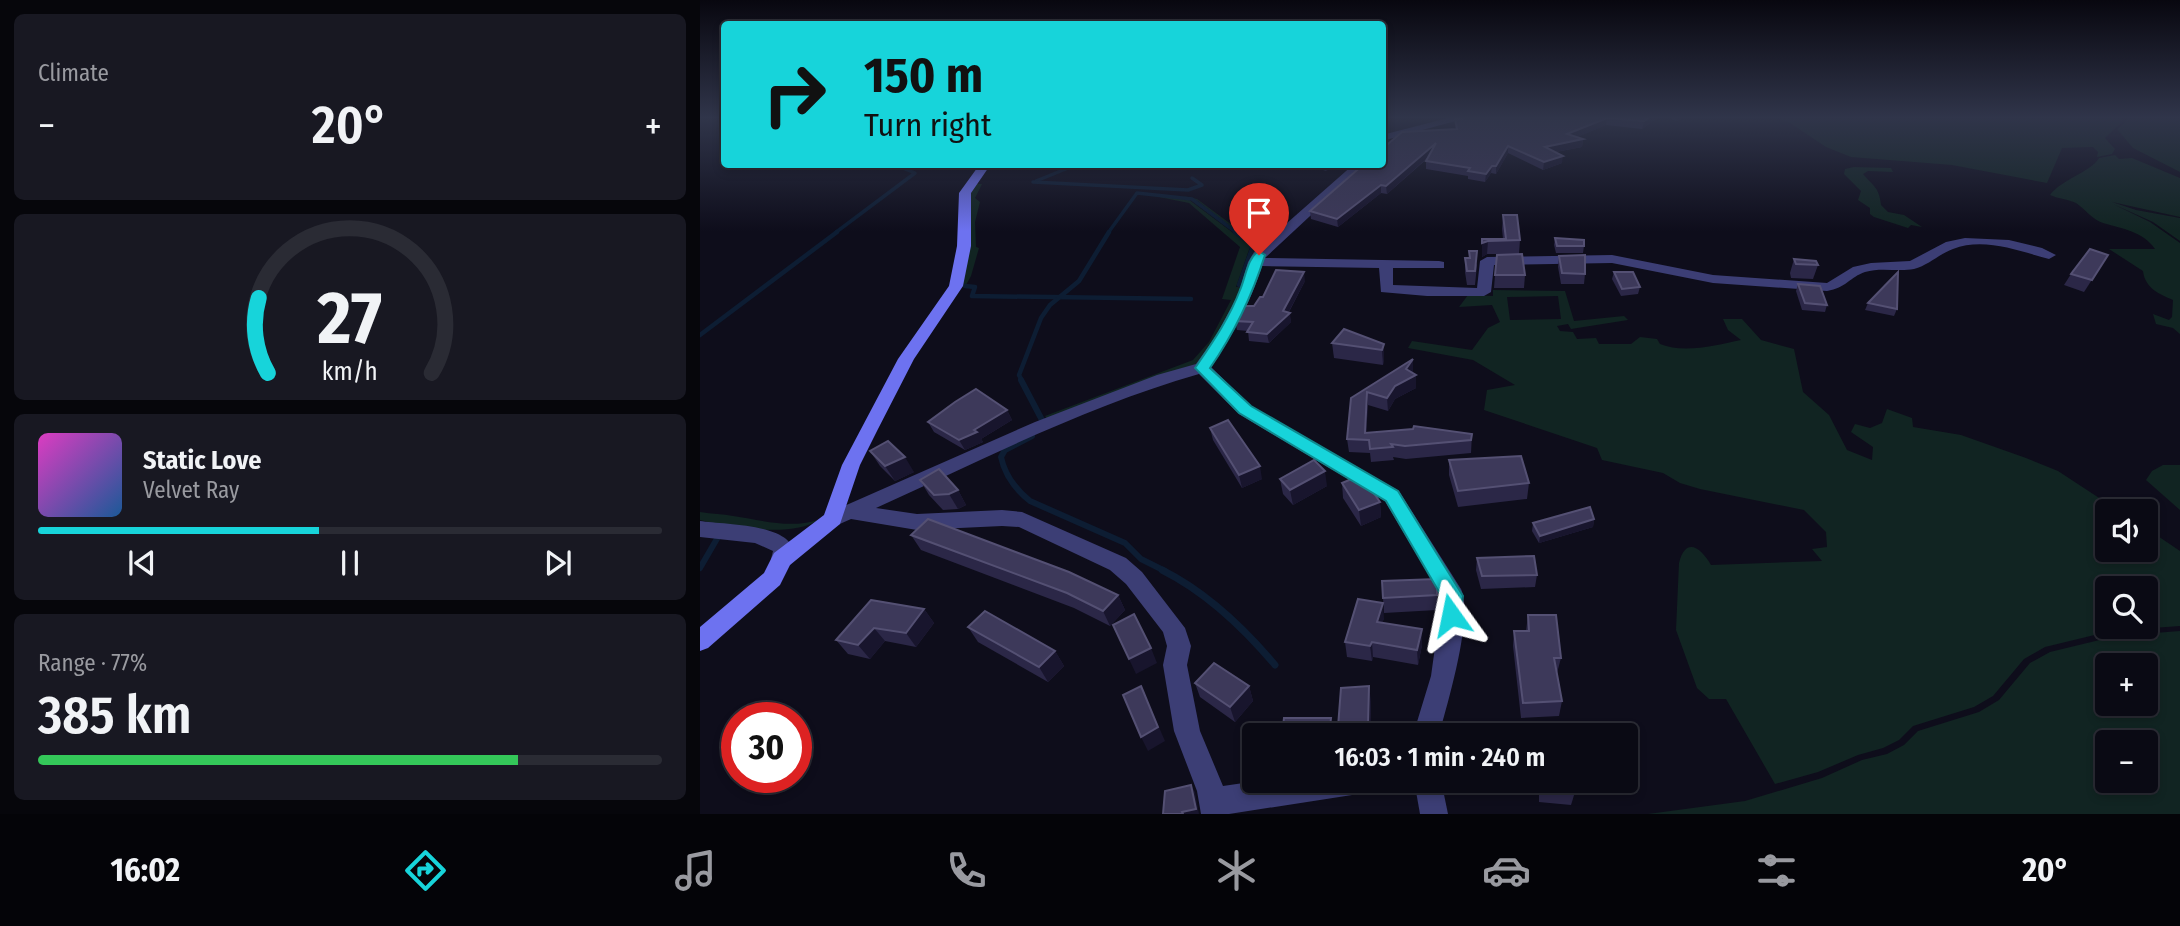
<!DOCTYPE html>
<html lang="en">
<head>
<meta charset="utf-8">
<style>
  body { margin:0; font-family:"Fira Sans Condensed",sans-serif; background:#181822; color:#f1f3f6; height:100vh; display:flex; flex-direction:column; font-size:26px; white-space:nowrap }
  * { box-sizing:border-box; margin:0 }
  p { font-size:23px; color:#999aa0 }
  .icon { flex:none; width:38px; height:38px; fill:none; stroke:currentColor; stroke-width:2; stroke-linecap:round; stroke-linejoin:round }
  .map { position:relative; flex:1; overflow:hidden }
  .panel { display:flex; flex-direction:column; gap:14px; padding:14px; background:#06060b; width:700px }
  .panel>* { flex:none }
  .banner { position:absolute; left:21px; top:21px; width:665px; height:147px; border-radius:7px; box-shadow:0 4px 10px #0003,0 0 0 2px #2a2b34; background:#17d4da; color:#111; overflow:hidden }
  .buttons { position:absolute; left:1395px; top:499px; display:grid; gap:14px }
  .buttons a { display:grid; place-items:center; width:63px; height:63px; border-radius:7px; background:#0a0a14; box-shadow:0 4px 10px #0003,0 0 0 2px #2a2b34; font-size:35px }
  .speed { position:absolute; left:21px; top:702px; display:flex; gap:14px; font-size:35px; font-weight:700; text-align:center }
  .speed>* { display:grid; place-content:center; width:91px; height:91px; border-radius:50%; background:#0a0a14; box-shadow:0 4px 10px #0003,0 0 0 2px #2a2b34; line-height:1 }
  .speed .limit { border:10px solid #d22; background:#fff; color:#111 }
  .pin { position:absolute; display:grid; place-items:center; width:60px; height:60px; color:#fff; margin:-72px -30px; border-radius:50% 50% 50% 0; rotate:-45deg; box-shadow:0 0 7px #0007 }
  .pin .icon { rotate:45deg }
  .me { position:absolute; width:77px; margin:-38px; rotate:348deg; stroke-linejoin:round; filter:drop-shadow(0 0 5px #0008) }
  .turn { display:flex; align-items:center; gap:24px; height:147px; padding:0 28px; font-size:32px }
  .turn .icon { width:91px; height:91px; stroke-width:2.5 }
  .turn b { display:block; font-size:49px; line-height:60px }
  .big { font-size:52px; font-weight:600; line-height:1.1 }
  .panel .tile { flex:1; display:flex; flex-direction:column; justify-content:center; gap:10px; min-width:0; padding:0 24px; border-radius:10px; background:#181822 }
  .panel .dial { align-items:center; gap:0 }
  .dial svg { height:182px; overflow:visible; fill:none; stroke:#2a2b34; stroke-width:7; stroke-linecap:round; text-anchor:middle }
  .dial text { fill:#f1f3f6; stroke:none }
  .song { display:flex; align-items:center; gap:21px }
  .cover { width:84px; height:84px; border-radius:10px; background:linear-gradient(135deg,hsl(310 70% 55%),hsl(210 70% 35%)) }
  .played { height:7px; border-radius:4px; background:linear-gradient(90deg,#17d4da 45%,#2a2b34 45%) }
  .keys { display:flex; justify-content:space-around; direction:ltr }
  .heat { display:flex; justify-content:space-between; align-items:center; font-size:38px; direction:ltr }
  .charge { height:10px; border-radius:5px; background:linear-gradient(90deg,#34c759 77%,#2a2b34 0) }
  .trip { position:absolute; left:542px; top:723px; width:396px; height:70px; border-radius:7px; background:#0a0a14; box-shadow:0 4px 10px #0003,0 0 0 2px #2a2b34; font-weight:600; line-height:70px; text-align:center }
  .tabs { display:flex; height:112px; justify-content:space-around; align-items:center; background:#040408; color:#999aa0 }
  .tabs .icon { width:49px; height:49px }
  .tabs .active { color:#17d4da }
  .tabs b { font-size:32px; color:#f1f3f6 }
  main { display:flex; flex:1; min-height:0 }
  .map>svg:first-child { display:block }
  .green { fill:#112422; fill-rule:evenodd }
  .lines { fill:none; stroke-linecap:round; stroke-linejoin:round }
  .stream-far3 { stroke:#0d1d33; stroke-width:3.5 }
  .stream-far2 { stroke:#0d1d33; stroke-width:4.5 }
  .stream-far1 { stroke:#0d1d33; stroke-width:6 }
  .stream { stroke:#0d1d33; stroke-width:7 }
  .street { fill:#3c3e75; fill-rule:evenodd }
  .secondary { fill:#6d72f0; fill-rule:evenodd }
  .wall { fill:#2b2747 }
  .shaded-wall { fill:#18152d }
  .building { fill:#3d395a; stroke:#545073; stroke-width:2 }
  .route { fill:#17d4da; stroke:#0f8a8e; stroke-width:2 }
</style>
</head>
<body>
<main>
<section class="panel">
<div class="tile"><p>Climate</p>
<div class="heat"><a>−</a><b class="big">20°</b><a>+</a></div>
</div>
<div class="tile dial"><svg viewBox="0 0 100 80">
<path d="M14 69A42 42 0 1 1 86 69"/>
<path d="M14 69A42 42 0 0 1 10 36" stroke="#17d4da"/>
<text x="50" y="56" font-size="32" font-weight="700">27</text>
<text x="50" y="72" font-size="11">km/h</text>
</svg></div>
<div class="tile">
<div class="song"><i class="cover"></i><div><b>Static Love</b><p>Velvet Ray</p></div></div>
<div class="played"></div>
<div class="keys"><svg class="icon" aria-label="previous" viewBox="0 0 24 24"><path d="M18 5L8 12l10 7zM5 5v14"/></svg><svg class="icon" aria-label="pause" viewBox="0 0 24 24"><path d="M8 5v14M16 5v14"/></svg><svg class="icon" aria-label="next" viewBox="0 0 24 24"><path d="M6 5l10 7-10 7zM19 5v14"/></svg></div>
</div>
<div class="tile"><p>Range · 77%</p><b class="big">385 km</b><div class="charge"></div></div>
</section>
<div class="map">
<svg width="1480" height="814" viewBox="0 0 1480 814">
  <rect width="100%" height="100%" fill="#0e0d1b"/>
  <!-- green -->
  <g class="green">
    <polygon points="1073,117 1423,117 1422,122 1405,138 1415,149 1412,154 1397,157 1398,152 1393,147 1362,148 1347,183 1252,165 1151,157 1126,147 1090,123"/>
    <polygon points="1426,117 1480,117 1480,172 1433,148 1417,129 1425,123"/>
    <path d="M1415,155l4,4 13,-1 48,20v39l-68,-15 24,8 44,8v23l-27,-19 -40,-18 37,18 30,21v91l-7,-6 -17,-4 -3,-10 16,6 3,-3 1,-17c-14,-6 -28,-12 -30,-29l-34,-22h46c-12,-18 -33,-20 -52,-26 -10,-3 -18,-14 -27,-20 -8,-4 -17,-4 -26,-8 12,-16 41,-23 49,-37z"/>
    <path d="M1154,167l37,1 2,4 -25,-1 -5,3c11,13 16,13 18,31l7,7 16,3 18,12 -11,-2 -3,3 -34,-11 -4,-3v-6l-12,-8 3,-9 -17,-17 1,-5z"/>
    <polygon points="275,184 282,184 275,198 280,202 275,222 276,247 279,248 271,276 266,285 261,285 269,195"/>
    <polygon points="439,193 488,199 548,244 550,247 536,287 541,287 554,247 498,201 483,196 497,199 555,242 560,249 545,287 502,364 347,419 345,416 493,360 509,342 531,300 522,299 540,247 489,203"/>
    <path d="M793,290l72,1 9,30 50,-5 4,4 -57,9 -3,-5 -11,2 3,5 13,1 4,7 19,-1 3,6h32l9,-7 17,2 3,5c24,10 57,1 81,-4l-13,-10 -5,-11h19l19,21 33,9 9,43 26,23 18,35 25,10 1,-13 -22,-15 4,-8 15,4 12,-5 5,-14 25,9 1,9 48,8 65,23 32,13 61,40h-12v39h39v-22l34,23v75l-69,5 -66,16 -21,12 -31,37 -19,11 -61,19 -14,14 -16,8 -25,7 -40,17 -43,12 -49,-85h-17l-12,-11 -21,-58 3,-67c7,-27 22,-15 32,2l111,-4 -10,-12 15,-2 -1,-15 -22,-22 -104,-21 -20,-6 -17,-10 -61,-13 -5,-12 -113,-38 3,-20 28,-5 -42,-25 -65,-12 4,-7 60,9 16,-22 12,-6 -8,-17 -33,2 9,-12 25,1zM858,296l3,23 -51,1 -3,-23zM1407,588h39v38h-39z"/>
    <polygon points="1463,465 1480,465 1480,510 1446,480 1452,471"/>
    <path d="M0,512c12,2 23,2 33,4 29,4 56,13 85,4 -24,18 -90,7 -118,0z"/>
    <path d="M1480,631v183h-532l97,-13 77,-23 40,-18 25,-6 17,-9 14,-14 61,-19 20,-12 31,-37 20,-11 66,-16zM1446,665v39h-39v-39zM1407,742h39v38h-39z"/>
  </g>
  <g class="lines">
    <!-- stream-far3 -->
    <g class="stream-far3">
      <polyline points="336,181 378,164"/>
      <polyline points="333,182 488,190 502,185 492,178"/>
      <polyline points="135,233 215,173 193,164"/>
      <polyline points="408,233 437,193 492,199 537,233"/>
    </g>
    <!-- stream-far2 -->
    <g class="stream-far2">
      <polyline points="535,232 550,243 552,249 539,285"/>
      <polyline points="265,286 275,287 272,296 491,299"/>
      <polyline points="0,335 137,232"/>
      <polyline points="322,381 319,375 341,318 350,305 379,281 409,232"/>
    </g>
    <!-- stream-far1 -->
    <g class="stream-far1">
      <polyline points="321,380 342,420"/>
      <path d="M332,436l-27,14 -4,7c4,19 14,32 29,44l95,42 16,16 24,12"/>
      <polyline points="0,568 18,537"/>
    </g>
    <!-- stream -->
    <path class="stream" d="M462,570c44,22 81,57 113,95"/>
    <!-- street -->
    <g class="street">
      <polygon points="752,117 770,117 682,141 682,135"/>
      <path d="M654,164h12l-101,94 174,3 5,1v6h-51v17l84,3 3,-27 7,-4 125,-2 101,20 114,8 26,-16 18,-4 39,-2 36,-19 19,-4 44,2 33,8 14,7 -7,4c-30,-8 -65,-22 -96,-10 -14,5 -24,16 -39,20 -16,3 -33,-2 -49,3 -15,5 -19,16 -38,19l-114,-8 -101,-20 -118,2 -3,27 -7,4h-57l-46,-4 -2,-24 -117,-2c-12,37 -29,69 -51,101l40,39 148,85 62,98c13,27 -14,116 -22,146h-26l18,-59 11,-79 -57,-96 -146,-87 -40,-40c-112,32 -217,86 -323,134l41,6 85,-4 20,2 104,46 16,14 43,56 6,18 -4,19 13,66 23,55 41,-6h114l-4,9 -9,4 -136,21h-28l-4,-23 -23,-60 -11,-66 4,-19 -4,-14 -37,-48 -16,-14 -91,-43 -17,-1 -85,4 -66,-11 -18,8 -7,-3 -3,-5 3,-5 209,-92 122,-47 39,-11 20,-28 23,-43 9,-31 6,-10z"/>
      <path d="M0,521c24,4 111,2 90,44l-8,3 -8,-3 -3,-6 2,-8 -18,-8 -55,-6z"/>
      <polygon points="714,780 741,780 748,814 720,814"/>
    </g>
    <!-- secondary -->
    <polygon class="secondary" points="280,164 291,164 271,193 271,246 263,286 214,359 178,429 160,465 140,524 90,565 80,585 8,648 0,651 0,627 64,573 74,553 124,515 142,465 198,359 249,286 257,246 259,193"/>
  </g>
  <!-- wall -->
  <g class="wall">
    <polygon points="761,117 959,117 942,129 906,125 877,137 883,139 882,147 856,152 862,163 843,170 808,153 796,174 791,173 785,182 768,179 768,176 726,169 726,161 729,157 687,194 681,193 638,227 611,219 610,211 756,129 755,119 761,119"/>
    <polygon points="968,117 988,117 976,121"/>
    <polygon points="606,164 637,164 626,171"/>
    <polygon points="803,215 820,240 819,254 787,254 782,257 782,239 803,239 802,229"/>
    <polygon points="855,238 884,246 883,253 856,253 854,245"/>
    <polygon points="769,251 777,265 775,285 767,285 765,272 765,258 769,258"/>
    <polygon points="1408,255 1384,292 1364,285 1371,274"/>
    <polygon points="859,256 885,274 884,284 861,284 858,267"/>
    <polygon points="1094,259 1118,265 1113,279 1091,278 1090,273"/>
    <polygon points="914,272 940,287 938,294 921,296 912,279"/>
    <polygon points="795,275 825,275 824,288 794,288"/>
    <polygon points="605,281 589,312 591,322 569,343 549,341 548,331 537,330 535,321 554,306"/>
    <polygon points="1098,284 1127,305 1125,312 1102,310 1096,291"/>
    <polygon points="1168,303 1197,309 1194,316 1165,310"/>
    <polygon points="632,343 684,344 684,359 683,365 634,358"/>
    <polygon points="713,372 713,373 716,375 716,388 695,399 688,411 668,405 666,433 772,434 771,453 706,459 693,457 694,460 671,462 670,453 649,452 647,439 651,398"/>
    <polygon points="307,410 312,420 281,439 283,442 265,450 234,432 228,422"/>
    <polygon points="510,428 562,479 542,488 513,440"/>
    <polygon points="170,451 214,472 195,481 180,466"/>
    <polygon points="749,460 829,483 827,499 758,507 749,475"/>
    <polygon points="580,479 627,486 593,505 583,494"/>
    <polygon points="220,480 258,490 266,505 258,509 243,510 229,495"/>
    <polygon points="642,483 680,502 681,517 661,526 643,498"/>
    <polygon points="894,519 893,527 839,543 832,531 833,523"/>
    <polygon points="211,535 418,595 425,610 410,626 374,608 221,550"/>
    <polygon points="777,558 837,575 835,587 781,589 776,570"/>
    <polygon points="737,579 737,610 684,613 683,598"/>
    <polygon points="224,609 234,623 216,647 185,641 170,659 148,654 136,640"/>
    <polygon points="828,615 861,658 857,673 862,701 859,716 821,718 813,646 814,631 826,631"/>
    <polygon points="684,618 682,623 722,629 722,645 718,665 673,657 672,661 647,657 645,642"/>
    <polygon points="268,627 355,651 364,666 348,682 278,642"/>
    <polygon points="495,683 549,686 553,701 535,722 500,697"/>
    <polygon points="671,701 670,735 640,735 638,727"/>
    <polygon points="839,780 874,780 875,792 871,805 839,802"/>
  </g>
  <!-- shaded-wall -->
  <g class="shaded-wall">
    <polygon points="950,117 959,117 942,129 944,121"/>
    <polygon points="976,117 988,117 976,121"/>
    <polygon points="907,118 906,125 866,142 867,134"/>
    <polygon points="883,139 882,147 844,154 845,147"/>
    <polygon points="736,143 736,150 687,194 686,186"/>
    <polygon points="808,146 808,153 796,174 796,166"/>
    <polygon points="863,156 862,163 843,170 844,162"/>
    <polygon points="625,164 637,164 626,171"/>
    <polygon points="792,166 791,173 785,182 786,174"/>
    <polygon points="681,185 681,193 638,227 637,219"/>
    <polygon points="788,241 787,254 782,257 782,243"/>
    <polygon points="604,272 605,281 587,315 590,313 591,322 569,343 567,334 583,311"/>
    <polygon points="684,344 684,359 683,365 682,350"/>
    <polygon points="713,359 713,372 709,378 716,375 716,388 695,399 688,411 687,398"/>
    <polygon points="667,392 668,405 666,440 665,433"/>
    <polygon points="307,410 312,420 281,439 283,442 265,450 259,440"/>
    <polygon points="205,457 214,472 195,481 185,466"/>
    <polygon points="560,466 562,479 542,488 539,475"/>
    <polygon points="625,471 627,486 593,505 590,490"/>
    <polygon points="258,490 266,505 258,509 249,494"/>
    <polygon points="680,502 681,517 661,526 659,510"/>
    <polygon points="894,519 893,527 839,543 840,536"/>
    <polygon points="418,595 425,610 410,626 403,611"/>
    <polygon points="683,603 684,618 679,637 677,622"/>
    <polygon points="224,609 234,623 216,647 206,633"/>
    <polygon points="174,628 185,641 170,659 158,645"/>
    <polygon points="722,629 722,645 718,665 717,650"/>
    <polygon points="672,642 673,657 672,661 670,646"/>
    <polygon points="451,648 457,663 436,674 429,659"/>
    <polygon points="355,651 364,666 348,682 339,667"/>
    <polygon points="441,686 465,741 448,751 441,737"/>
    <polygon points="549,686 553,701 535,722 530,707"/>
    <polygon points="669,686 671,701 670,735 668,726"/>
    <polygon points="631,718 633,732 633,735 629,735"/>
    <polygon points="491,785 495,792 499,814 483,814"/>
  </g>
  <!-- building -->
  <g class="building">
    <polygon points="761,117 950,117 944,121 907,118 867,134 883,139 845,147 863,156 844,162 808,146 796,166 792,166 786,174 768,171 770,168 726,161 736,143 686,186 681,185 637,219 610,211 664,164 682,164 682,149 702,132 757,129 755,119 762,119"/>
    <polygon points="803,215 817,215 820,240 788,241 782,243 782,239 806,239"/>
    <polygon points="855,238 884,240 884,246 857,246"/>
    <polygon points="1390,249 1408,255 1392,280 1371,274"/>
    <polygon points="769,251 777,251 775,271 767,271 765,258 770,258"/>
    <polygon points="822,254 825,275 795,275 797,255"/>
    <polygon points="885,255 885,274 862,273 859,256"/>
    <polygon points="1094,259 1116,261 1118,265 1096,264"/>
    <polygon points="576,270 604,272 583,311 590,313 567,334 547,332 553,322 535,321 543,306 554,306 560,297 563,297"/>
    <polygon points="914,272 933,272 940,287 922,289"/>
    <polygon points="1198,272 1197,309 1168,303"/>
    <polygon points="1098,284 1120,286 1127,305 1105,303"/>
    <polygon points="644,329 684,344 682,350 632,343"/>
    <polygon points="713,359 706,369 716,375 695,386 687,398 667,392 665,433 713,429 714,426 772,434 771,440 705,446 691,444 693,447 670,449 669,440 647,439 651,398"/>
    <polygon points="276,389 307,410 274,430 277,432 259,440 228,422 255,402"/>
    <polygon points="528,420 560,466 539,475 510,428"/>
    <polygon points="188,441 205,457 185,466 170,451"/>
    <polygon points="821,456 829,483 758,491 749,460"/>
    <polygon points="614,460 625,471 590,490 580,479"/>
    <polygon points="239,469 258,490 249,494 234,495 220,480"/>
    <polygon points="661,475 680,502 659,510 642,483"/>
    <polygon points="890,507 894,519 840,536 833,523"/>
    <polygon points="228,519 369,572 418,595 403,611 367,593 211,535"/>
    <polygon points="834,556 837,575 782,576 777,558"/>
    <polygon points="737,579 737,595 683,598 682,581"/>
    <polygon points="658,599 683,603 677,622 722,629 717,650 672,642 670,646 645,642"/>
    <polygon points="171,600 224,609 206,633 174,628 158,645 136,640"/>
    <polygon points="285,611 355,651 339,667 268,627"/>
    <polygon points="434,614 451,648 429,659 413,625"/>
    <polygon points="828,615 856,615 861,658 854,658 862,701 823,703 814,631 829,631"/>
    <polygon points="514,663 549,686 530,707 495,683"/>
    <polygon points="441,686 458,727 441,737 423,695"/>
    <polygon points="669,686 668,726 638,727 641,688"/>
    <polygon points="584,718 631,718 629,735 582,735"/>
    <polygon points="842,780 874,780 875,792 842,789"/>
    <polygon points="491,785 496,809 482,812 483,814 463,814 465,791"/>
  </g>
  <!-- sky -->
  <linearGradient id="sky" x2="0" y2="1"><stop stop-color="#08070f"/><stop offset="0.51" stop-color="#30354a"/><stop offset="1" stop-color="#30354a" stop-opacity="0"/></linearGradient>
  <rect width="1480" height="231" fill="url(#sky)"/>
  <!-- route -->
  <path class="route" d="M559,251l6,4c-13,41 -30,77 -55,113l41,38 147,85 65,105 -4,25 -8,3 -7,-3 -3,-6 1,-18 -56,-96 -147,-88 -44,-45c17,-25 34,-49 45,-78 5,-11 8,-34 19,-39z"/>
</svg>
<div class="buttons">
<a><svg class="icon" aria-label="sound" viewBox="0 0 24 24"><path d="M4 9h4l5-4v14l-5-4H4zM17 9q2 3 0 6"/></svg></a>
<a><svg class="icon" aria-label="search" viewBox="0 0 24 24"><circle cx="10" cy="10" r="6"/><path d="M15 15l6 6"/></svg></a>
<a>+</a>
<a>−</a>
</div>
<div class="speed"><div class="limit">30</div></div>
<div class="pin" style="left:559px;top:255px;background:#d93025"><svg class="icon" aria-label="arrive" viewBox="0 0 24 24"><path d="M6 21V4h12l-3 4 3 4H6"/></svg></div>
<svg class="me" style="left:751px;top:615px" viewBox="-20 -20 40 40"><path d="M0-17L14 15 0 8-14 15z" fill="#17d4da" stroke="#fff" stroke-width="4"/></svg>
<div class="trip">16:03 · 1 min · 240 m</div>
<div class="banner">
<div class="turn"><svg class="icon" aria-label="right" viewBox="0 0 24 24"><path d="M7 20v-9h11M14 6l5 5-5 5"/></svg><div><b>150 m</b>Turn right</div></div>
</div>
</div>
</main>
<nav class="tabs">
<b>16:02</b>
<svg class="icon active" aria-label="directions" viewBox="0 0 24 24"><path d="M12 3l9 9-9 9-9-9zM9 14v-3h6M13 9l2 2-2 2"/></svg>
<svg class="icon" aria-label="music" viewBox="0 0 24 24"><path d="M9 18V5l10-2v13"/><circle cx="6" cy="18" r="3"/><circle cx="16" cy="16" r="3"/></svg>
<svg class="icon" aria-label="phone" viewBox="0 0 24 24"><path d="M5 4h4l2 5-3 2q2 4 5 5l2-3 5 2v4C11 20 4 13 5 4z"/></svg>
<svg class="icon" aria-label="climate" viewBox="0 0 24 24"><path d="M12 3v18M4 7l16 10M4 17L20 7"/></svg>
<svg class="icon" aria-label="car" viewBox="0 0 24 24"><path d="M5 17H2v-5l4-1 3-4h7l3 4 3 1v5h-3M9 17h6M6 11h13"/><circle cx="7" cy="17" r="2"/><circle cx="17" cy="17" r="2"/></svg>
<svg class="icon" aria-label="filters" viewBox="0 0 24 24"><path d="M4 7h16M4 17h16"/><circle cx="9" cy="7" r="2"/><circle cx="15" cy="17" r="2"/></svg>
<b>20°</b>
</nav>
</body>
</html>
